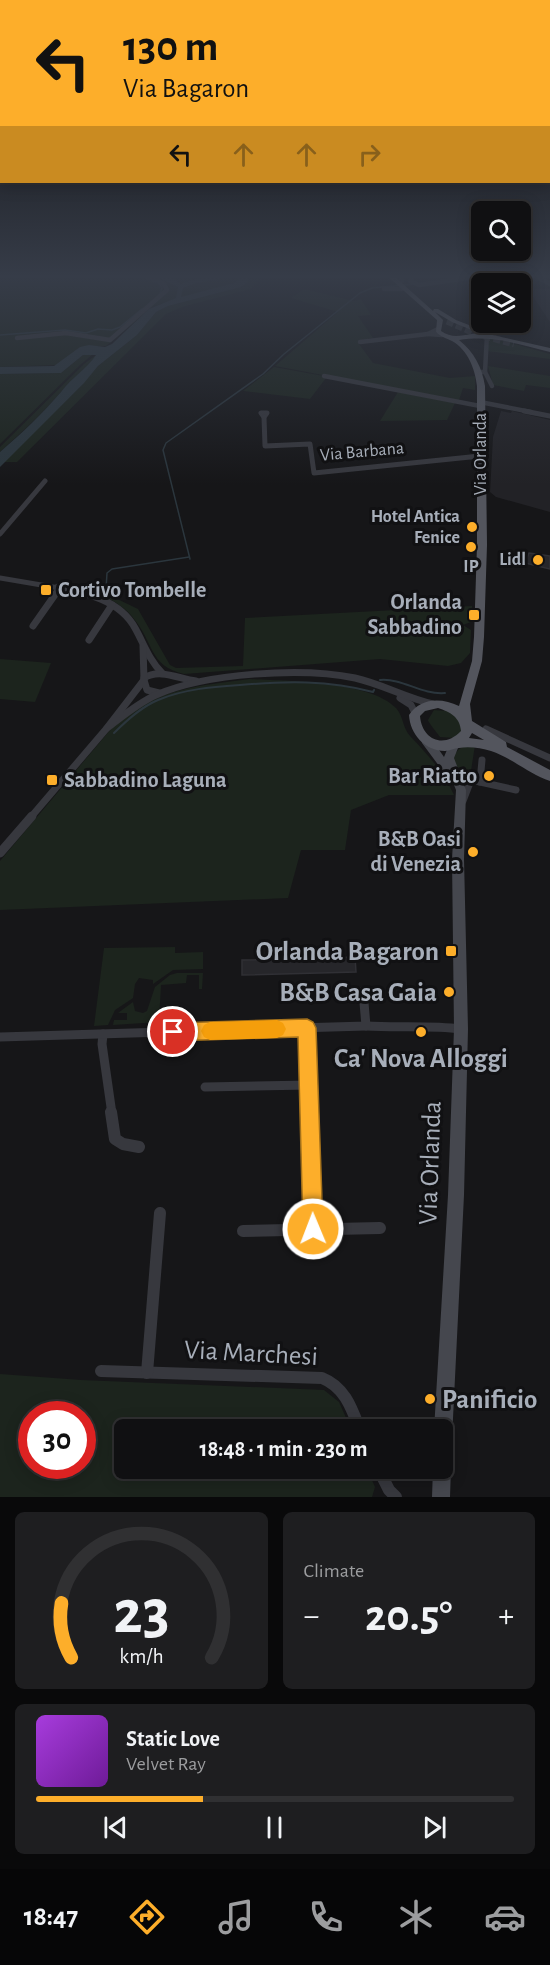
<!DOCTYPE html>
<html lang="en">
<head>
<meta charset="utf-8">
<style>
  body { margin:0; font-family:"Alegreya Sans",sans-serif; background:#1e1e20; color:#f1f3f6; height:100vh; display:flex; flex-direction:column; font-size:22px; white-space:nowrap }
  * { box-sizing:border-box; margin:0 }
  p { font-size:20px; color:#9c9d9f }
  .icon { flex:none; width:33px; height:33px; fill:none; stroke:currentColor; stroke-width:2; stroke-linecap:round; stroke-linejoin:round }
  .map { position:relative; height:1497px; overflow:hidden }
  .panel { display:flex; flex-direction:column; gap:15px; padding:15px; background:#09090a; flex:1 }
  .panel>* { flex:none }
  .guide { position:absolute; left:0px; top:0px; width:550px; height:183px; box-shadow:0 3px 15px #0003,0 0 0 2px #303032; background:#fdae2a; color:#111; overflow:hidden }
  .tools { position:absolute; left:471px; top:201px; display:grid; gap:12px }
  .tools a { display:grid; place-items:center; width:60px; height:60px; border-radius:9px; background:#101012; box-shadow:0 3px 15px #0003,0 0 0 2px #303032; font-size:30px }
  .speed { position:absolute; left:18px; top:1401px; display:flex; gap:12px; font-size:30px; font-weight:700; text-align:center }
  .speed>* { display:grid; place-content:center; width:78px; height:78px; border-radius:50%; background:#101012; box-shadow:0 3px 15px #0003,0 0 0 2px #303032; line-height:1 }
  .speed .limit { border:9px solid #d22; background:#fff; color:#111 }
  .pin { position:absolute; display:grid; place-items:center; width:51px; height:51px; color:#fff; margin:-26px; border:3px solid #fff; border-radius:50%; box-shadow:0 2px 6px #0007 }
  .me { position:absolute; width:66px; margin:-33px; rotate:359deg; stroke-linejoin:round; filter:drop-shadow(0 0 4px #0008) }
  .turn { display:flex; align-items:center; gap:21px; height:126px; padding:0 24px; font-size:27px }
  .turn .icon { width:78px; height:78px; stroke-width:2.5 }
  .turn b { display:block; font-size:42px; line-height:51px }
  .lanes { display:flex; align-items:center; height:57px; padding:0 24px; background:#0003; justify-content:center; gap:30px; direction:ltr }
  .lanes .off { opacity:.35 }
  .big { font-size:45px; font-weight:700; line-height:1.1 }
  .panel .tile { flex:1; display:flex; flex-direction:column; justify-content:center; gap:9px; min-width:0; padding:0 21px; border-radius:9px; background:#1e1e20 }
  .panel .dial { align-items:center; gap:0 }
  .dial svg { height:156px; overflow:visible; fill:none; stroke:#303032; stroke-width:7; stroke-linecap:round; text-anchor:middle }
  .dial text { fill:#f1f3f6; stroke:none }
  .song { display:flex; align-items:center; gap:18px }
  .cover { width:72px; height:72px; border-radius:9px; background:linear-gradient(135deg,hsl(280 70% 55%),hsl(280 70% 35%)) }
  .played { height:6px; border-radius:3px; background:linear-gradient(90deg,#fdae2a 35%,#303032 35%) }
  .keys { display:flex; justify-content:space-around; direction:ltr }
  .heat { display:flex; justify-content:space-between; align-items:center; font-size:33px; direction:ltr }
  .panel .tiles { flex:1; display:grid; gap:15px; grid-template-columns:1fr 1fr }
  .tile:last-child { grid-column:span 2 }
  .trip { position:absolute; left:114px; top:1419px; width:339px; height:60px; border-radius:9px; background:#101012; box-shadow:0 3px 15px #0003,0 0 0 2px #303032; font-weight:700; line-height:60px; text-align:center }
  .tab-bar { display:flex; height:96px; justify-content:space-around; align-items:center; background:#060607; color:#9c9d9f }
  .tab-bar .icon { width:42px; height:42px }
  .tab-bar .on { color:#fdae2a }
  .tab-bar b { font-size:27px; color:#f1f3f6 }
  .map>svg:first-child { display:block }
  .built { fill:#222226 }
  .green { fill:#1c241d; fill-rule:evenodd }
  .water { fill:#2b363d }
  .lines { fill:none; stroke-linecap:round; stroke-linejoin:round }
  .stream-far1 { stroke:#2b363d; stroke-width:1.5 }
  .stream { stroke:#2b363d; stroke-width:2 }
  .building { fill:#26262a; stroke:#303035; stroke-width:1.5 }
  .primary-tunnel { stroke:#333438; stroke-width:7; stroke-dasharray:7 3; stroke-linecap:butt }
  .street-far4 { stroke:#37383e; stroke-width:4.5 }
  .street-far3 { stroke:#37383e; stroke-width:5 }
  .street-far2 { stroke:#37383e; stroke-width:7 }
  .street-far1 { stroke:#37383e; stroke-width:9 }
  .street { stroke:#37383e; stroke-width:12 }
  .secondary { fill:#45474e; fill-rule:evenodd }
  .primary { fill:#53555d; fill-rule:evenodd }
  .route { fill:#fdae2a; stroke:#a4711b; stroke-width:1.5 }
  .slow { fill:#f59e0b }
  .poi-dot { fill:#fdae2a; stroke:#111113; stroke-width:2 }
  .labels { text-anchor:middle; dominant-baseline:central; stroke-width:6; stroke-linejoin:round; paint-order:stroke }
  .far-street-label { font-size:18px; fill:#a7aeb9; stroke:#111113 }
  .far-poi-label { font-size:18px; font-weight:bold; fill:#a7aeb9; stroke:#111113; text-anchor:end }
  .poi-label { font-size:22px; font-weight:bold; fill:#a7aeb9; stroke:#111113; text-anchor:end }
  .near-poi-label { font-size:27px; font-weight:bold; fill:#a7aeb9; stroke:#111113; text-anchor:end }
  .near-street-label { font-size:27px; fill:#a7aeb9; stroke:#111113 }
</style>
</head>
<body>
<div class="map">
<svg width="550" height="1497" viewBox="0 0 550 1497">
  <rect width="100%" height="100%" fill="#161618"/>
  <!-- built -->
  <g class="built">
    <polygon points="528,289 550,289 550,322"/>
    <polygon points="501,411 511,413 512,411 550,420 550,512 496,497 490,492 493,437"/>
  </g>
  <!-- green -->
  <g class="green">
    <polygon points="0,275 242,275 234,283 154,306 106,346 80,347 58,365 0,367"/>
    <polygon points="252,275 262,275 251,289 182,307 166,314 17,462 2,462 78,389 98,366 137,335 156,312 168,306 241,287 247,283"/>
    <polygon points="304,289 354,301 361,299 371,315 358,316 373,338 368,338 370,342 359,344 373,363 450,378 475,376 475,390 463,388 459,400 454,400 275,366 338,312 291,298"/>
    <polygon points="489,337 550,354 550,359 487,351"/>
    <polygon points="93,354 80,365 0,444 0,374 61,373 83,355"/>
    <path d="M96,355c-9,15 -24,23 -35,37 -18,21 -40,41 -61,60v-5l84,-83z"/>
    <polygon points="488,366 550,376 550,388 526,385 524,391 493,385"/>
    <polygon points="274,367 324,376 326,378 310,399 243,391"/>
    <polygon points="398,392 455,403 447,420 380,421"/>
    <path d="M109,595l29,14 32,56 6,3 67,-2 2,-48 227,-12 -1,16 -8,3 8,5 -1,23 -9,10 -13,3 -68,-7 -196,15c-35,-8 -30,-31 -50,-55 -8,-11 -19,-17 -30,-23z"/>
    <polygon points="0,659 51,663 35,702 0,699"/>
    <path d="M250,679c38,2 120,2 146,29 8,9 6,19 14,28 17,18 34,36 44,59h-65l-38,15 -6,40h-44l-13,48 -288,12v-49l116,-138c45,-35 80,-37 134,-44z"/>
    <path d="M434,710l13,1 13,8 2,13 -6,6 -16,-1c-2,-3 -12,-15 -12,-17z"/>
    <path d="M475,745l-5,32 -10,-3 -7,-15c4,-12 10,-13 22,-14z"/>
    <polygon points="175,947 175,953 203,952 203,969 173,970 153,984 153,980 139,978 135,984 133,998 115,1010 108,1025 94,1026 104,948"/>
    <polygon points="177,973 203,973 202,989 199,989 199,975 187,975 186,983 161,985 159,1022 113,1025 114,1020 127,1020 127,1013 118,1013 133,1002 135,1011 143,1013 147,1011 155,987 170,975"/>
    <path d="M0,1374l81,6 243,10 15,12 12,27 -227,1v38l243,1 8,18 -3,10h-372zM32,1414h50v52h-50z"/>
  </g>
  <!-- water -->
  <path class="water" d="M153,275l17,2 11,7 10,-4 34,-5 -4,4 -25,4 -13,5 -2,9 53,-14 8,-8h10l-5,8 -6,4 -73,19 -12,6 -19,23 -39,31 -14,17 -84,84v-15c21,-18 43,-39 61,-60 11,-15 25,-22 35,-37h-13l-22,18 -61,1v-7l54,-1 26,-19 9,-2 16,2 7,-3 37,-35 27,-11 2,-11z"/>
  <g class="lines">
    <!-- stream-far1 -->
    <g class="stream-far1">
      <polyline points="140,275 154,282"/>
      <polyline points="159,284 162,288 160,294"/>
      <polyline points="0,335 65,330 86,333 98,329 112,330 120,327 142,309"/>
      <polyline points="190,559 163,450 166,443 263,374 284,354 360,293 372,288 415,284"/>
      <polyline points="106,589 107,573 112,569 189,557"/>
    </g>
    <!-- stream -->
    <g class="stream">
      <polyline points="106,594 106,587"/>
      <path d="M380,680c23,-2 41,15 65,13"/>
      <path d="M114,733c13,-13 27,-26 44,-33 26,-11 54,-13 82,-15 46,-4 88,-5 133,7l1,-2"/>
    </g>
  </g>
  <!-- building -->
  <g class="building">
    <polygon points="529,553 550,556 550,569 525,563"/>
    <polygon points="355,957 356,972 242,975 242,960"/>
  </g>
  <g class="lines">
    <!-- primary-tunnel -->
    <polyline class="primary-tunnel" points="447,321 474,333 514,344"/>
    <!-- street-far4 -->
    <g class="street-far4">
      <polyline points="400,275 402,281"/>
      <polyline points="413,275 410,281 419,285 488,275"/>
      <polyline points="533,275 550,284"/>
      <polyline points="384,289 402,289"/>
      <polyline points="438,329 428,334 442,335"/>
      <polyline points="17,338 66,333 110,340 167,290 164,284 145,275"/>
      <polyline points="360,342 428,334"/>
      <polyline points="479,372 485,372 487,335"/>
      <polyline points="485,372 492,386"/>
      <polyline points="324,376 480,406"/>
      <polyline points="480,402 531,412"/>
    </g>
    <!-- street-far3 -->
    <g class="street-far3">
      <polyline points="524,411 550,416"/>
      <polygon points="261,413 267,413 264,417"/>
      <polyline points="264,417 265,446 310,444 314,473 480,456"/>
      <polyline points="0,534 45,481"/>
      <polyline points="0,578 65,589"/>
    </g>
    <!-- street-far2 -->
    <g class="street-far2">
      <path d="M58,587c28,6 62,13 77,41 9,16 14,32 27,45"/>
      <polyline points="33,626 59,589"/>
      <polyline points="89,640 112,605"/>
      <path d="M144,678c16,-10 35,1 52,3"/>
      <polyline points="144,680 147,690 159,693"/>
      <polyline points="400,698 411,705 416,715"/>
      <path d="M107,728c16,-12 31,-25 49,-33 50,-22 146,-28 199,-17 27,6 51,20 78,26"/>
      <polyline points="486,729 550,758"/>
      <polyline points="455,773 471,780 463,801"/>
      <polyline points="471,780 516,790"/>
      <polyline points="480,782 482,760"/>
      <polyline points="31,817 107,728 144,680 143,646"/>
    </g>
    <!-- street-far1 -->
    <g class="street-far1">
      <polyline points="0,853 32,816"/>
      <path d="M366,1026c32,2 63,-1 95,3"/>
      <polyline points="307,1028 310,1114"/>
      <polyline points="103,1034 102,1044 112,1114"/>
      <polyline points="0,1037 366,1026 363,991"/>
      <polyline points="205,1087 310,1085"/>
    </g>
    <!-- street -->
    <g class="street">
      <polyline points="111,1112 115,1139 123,1144 139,1147"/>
      <polyline points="310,1112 313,1229"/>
      <polyline points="243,1231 380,1228"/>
      <path d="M101,1371l221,7c23,9 30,31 38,52"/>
      <polyline points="147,1373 160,1213"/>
      <polyline points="378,1468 389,1490 396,1497"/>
    </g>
    <!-- secondary -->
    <polygon class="secondary" points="426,736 430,737 444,757 451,740 459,740 460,743 454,758 466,790 464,859 468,1029 464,1195 451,1459 449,1463 451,1468 450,1497 432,1497 433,1468 442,1468 442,1430 434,1430 448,1195 454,1029 452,859 456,790 450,775 445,774 422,743 421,740 422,737"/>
    <!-- primary -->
    <path class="primary" d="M386,275h7l40,36 1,-2h4l18,11 31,12 1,2 62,14v4c-32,-8 -57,-17 -91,-12 15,12 23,27 26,46l2,159 -3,92 -2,24 -12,43 2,17 34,21 1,5 43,23v11c-21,-7 -38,-23 -59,-30 -10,-3 -22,-5 -32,-3 -5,0 -9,3 -14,3 -20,0 -35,-17 -36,-36 11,-17 32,-18 50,-9l13,-45 2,-24 3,-92v-159c-2,-17 -9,-36 -25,-45 -6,-3 -11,-4 -16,-9l1,-12zM435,312l17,10 27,11c-13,1 -26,7 -38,-2l2,-11zM438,708c12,4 22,9 23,23 -17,18 -39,9 -41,-15l5,-5zM472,733l12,7 -15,-2z"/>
  </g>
  <!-- sky -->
  <linearGradient id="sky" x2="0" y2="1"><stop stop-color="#0c0c0d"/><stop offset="0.57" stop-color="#363c48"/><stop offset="1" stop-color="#363c48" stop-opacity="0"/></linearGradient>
  <rect width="550" height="485" fill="url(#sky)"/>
  <!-- route -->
  <polygon class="route" points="307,1019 313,1022 316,1028 323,1229 320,1236 313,1239 306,1236 303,1229 298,1037 173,1041 167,1038 164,1032 167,1026 173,1023"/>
  <!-- slow -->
  <polygon class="slow" points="277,1020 283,1023 286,1029 283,1035 277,1038 210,1040 204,1037 201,1031 204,1025 210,1022"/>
  <!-- markers -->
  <g class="poi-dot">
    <circle cx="472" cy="527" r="6"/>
    <circle cx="471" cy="547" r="6"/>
    <circle cx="538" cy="560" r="6"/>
    <rect x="40" y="584" width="12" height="12" rx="3"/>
    <rect x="468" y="609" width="12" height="12" rx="3"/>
    <circle cx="489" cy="776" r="6"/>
    <rect x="46" y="774" width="12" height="12" rx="3"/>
    <circle cx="473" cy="852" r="6"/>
    <rect x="445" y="945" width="12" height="12" rx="3"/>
    <circle cx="449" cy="992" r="6"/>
    <circle cx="421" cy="1032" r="6"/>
    <circle cx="430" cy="1399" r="6"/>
  </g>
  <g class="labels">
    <!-- far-street labels -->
    <g class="far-street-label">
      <text transform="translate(362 452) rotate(-5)">Via Barbana</text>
      <text transform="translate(481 454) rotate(-90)">Via Orlanda</text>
    </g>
    <!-- far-poi labels -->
    <g class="far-poi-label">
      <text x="460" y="517">Hotel Antica<tspan x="460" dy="21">Fenice</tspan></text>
      <text x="526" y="560">Lidl</text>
      <text x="471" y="567" text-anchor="middle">IP</text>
    </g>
    <!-- poi labels -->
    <g class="poi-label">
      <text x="58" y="590" text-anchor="start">Cortivo Tombelle</text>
      <text x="462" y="602">Orlanda<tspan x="462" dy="25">Sabbadino</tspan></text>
      <text x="477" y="776">Bar Riatto</text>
      <text x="64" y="780" text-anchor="start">Sabbadino Laguna</text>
      <text x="461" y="839">B&amp;B Oasi<tspan x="461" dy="25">di Venezia</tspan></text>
    </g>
    <!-- near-poi labels -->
    <g class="near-poi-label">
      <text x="439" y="951">Orlanda Bagaron</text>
      <text x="437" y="992">B&amp;B Casa Gaia</text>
      <text x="421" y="1058" text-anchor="middle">Ca' Nova Alloggi</text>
      <text x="442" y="1399" text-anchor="start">Panificio</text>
    </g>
    <!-- near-street labels -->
    <g class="near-street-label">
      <text transform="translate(430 1163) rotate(-88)">Via Orlanda</text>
      <text transform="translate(251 1353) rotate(3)">Via Marchesi</text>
    </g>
  </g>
</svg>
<div class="tools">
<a><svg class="icon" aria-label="search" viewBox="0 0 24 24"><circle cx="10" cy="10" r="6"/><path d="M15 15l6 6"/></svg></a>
<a><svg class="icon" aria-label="layers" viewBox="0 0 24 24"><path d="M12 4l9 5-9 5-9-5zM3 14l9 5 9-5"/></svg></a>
</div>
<div class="speed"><div class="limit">30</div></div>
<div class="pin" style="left:173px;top:1032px;background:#d93025"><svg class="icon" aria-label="arrive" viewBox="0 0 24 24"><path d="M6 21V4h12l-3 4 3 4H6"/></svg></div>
<svg class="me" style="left:313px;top:1229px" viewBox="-20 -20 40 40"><circle r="17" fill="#fdae2a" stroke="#fff" stroke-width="3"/><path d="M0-11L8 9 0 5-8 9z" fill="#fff"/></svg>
<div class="trip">18:48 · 1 min · 230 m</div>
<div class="guide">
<div class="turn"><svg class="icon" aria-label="left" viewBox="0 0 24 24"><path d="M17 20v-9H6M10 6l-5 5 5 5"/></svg><div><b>130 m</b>Via Bagaron</div></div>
<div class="lanes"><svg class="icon" aria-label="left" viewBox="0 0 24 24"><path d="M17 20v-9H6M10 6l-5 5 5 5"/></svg><svg class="icon off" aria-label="ahead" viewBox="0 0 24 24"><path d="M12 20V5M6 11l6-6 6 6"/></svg><svg class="icon off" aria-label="ahead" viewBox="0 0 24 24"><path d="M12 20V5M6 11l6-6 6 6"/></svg><svg class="icon off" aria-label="right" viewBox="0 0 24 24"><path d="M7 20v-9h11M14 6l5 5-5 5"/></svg></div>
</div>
</div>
<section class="panel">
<div class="tiles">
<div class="tile dial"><svg viewBox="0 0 100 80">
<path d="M14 69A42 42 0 1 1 86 69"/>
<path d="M14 69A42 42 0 0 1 9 41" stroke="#fdae2a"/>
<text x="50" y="56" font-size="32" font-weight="700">23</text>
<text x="50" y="72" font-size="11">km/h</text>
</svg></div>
<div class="tile"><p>Climate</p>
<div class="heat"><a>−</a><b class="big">20.5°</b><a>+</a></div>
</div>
<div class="tile">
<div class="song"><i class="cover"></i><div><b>Static Love</b><p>Velvet Ray</p></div></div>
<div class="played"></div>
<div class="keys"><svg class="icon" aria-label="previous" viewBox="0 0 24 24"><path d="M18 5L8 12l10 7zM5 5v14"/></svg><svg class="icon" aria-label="pause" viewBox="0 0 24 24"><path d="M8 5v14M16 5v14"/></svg><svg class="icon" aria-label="next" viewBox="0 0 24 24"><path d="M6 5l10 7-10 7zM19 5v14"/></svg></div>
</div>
</div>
</section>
<nav class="tab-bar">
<b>18:47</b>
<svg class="icon on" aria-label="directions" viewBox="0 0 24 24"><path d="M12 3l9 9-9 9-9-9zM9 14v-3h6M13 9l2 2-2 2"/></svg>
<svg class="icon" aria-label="music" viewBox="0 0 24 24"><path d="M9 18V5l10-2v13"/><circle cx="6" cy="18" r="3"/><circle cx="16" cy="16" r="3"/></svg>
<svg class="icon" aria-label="phone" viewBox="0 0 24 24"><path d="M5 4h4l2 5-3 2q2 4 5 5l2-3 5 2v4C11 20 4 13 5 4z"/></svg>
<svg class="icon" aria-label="climate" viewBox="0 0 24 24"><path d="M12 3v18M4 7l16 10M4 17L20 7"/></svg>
<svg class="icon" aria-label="car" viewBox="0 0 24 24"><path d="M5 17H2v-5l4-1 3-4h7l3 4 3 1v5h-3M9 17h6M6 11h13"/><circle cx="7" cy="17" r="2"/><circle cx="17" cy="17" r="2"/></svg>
</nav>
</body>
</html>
